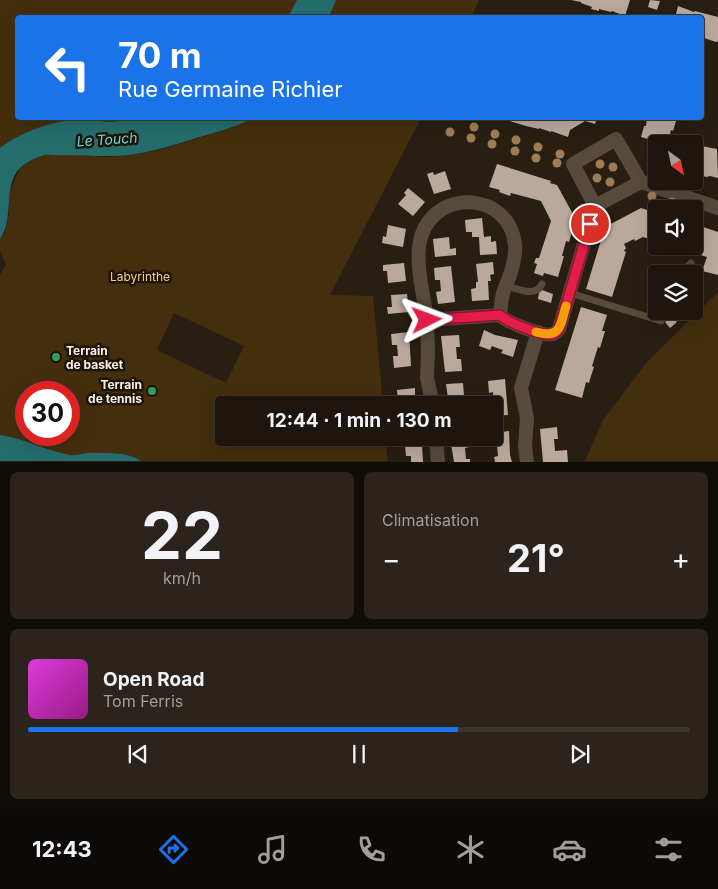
<!DOCTYPE html>
<html lang="fr">
<head>
<meta charset="utf-8">
<style>
  body { margin:0; font-family:Inter,sans-serif; background:#2b231c; color:#f1f3f6; height:100vh; display:flex; flex-direction:column; font-size:19px; white-space:nowrap }
  * { box-sizing:border-box; margin:0 }
  p { font-size:16px; color:#a19f9e }
  .icon { flex:none; width:28px; height:28px; fill:none; stroke:currentColor; stroke-width:2; stroke-linecap:round; stroke-linejoin:round }
  .map { position:relative; height:462px; overflow:hidden }
  .panel { display:flex; flex-direction:column; gap:10px; padding:10px; background:#100c08; flex:1 }
  .panel>* { flex:none }
  .top-card { position:absolute; left:15px; top:15px; width:689px; height:105px; border-radius:5px; box-shadow:0 5px 20px #0002,0 0 0 1px #3c352e; background:#1a73e8; color:#fff; overflow:hidden }
  .needle { width:32px; rotate:147deg }
  .buttons { position:absolute; left:648px; top:135px; display:grid; gap:10px }
  .buttons a { display:grid; place-items:center; width:55px; height:55px; border-radius:5px; background:#1e160e; box-shadow:0 5px 20px #0002,0 0 0 1px #3c352e; font-size:25px }
  .speed { position:absolute; left:15px; top:381px; display:flex; gap:10px; font-size:25px; font-weight:700; text-align:center }
  .speed>* { display:grid; place-content:center; width:65px; height:65px; border-radius:50%; background:#1e160e; box-shadow:0 5px 20px #0002,0 0 0 1px #3c352e; line-height:1 }
  .speed .limit { border:8px solid #d22; background:#fff; color:#111 }
  .pin { position:absolute; display:grid; place-items:center; width:42px; height:42px; color:#fff; margin:-21px; border:2px solid #fff; border-radius:50%; box-shadow:0 1px 5px #0007 }
  .me { position:absolute; width:55px; margin:-28px; rotate:87deg; stroke-linejoin:round; filter:drop-shadow(0 0 4px #0008) }
  .turn { display:flex; align-items:center; gap:18px; height:105px; padding:0 20px; font-size:22px }
  .turn .icon { width:65px; height:65px; stroke-width:2.5 }
  .turn b { display:block; font-size:35px; line-height:42px }
  .big { font-size:38px; font-weight:700; line-height:1.1 }
  .panel .widget { flex:1; display:flex; flex-direction:column; justify-content:center; gap:8px; min-width:0; padding:0 18px; border-radius:8px; background:#2b231c }
  .panel .dial { align-items:center; gap:0 }
  .dial b { font-size:65px; line-height:1 }
  .song { display:flex; align-items:center; gap:15px }
  .cover { width:60px; height:60px; border-radius:8px; background:linear-gradient(135deg,hsl(300 70% 55%),hsl(310 70% 35%)) }
  .played { height:5px; border-radius:2px; background:linear-gradient(90deg,#1a73e8 65%,#3c352e 65%) }
  .keys { display:flex; justify-content:space-around; direction:ltr }
  .heat { display:flex; justify-content:space-between; align-items:center; font-size:28px; direction:ltr }
  .panel .tiles { flex:1; display:grid; gap:10px; grid-template-columns:1fr 1fr }
  .widget:last-child { grid-column:span 2 }
  .trip { position:absolute; left:215px; top:396px; width:288px; height:50px; border-radius:5px; background:#1e160e; box-shadow:0 5px 20px #0002,0 0 0 1px #3c352e; font-weight:700; line-height:50px; text-align:center }
  .tab-bar { display:flex; height:80px; justify-content:space-around; align-items:center; background:#0c0906; color:#a19f9e }
  .tab-bar .icon { width:35px; height:35px }
  .tab-bar .active { color:#1a73e8 }
  .tab-bar b { font-size:22px; color:#f1f3f6 }
  .map>svg:first-child { display:block }
  .green { fill:#442e0d; fill-rule:evenodd }
  .water { fill:#256d6d }
  .building { fill:#baa89c }
  .lines { fill:none; stroke-linecap:round; stroke-linejoin:round }
  .service { stroke:#564b3d; stroke-width:7 }
  .minor { stroke:#564b3d; stroke-width:14 }
  .tree { fill:#9d7d53 }
  .route-casing { stroke:#92132f; stroke-width:12 }
  .route { stroke:#e11d48; stroke-width:9 }
  .slow { stroke:#f59e0b; stroke-width:9 }
  .leisure-dot { fill:#2e9e5b; stroke:#1e1509; stroke-width:2 }
  .labels { text-anchor:middle; dominant-baseline:central; stroke-width:5; stroke-linejoin:round; paint-order:stroke }
  .park-label { font-size:12px; fill:#fccb89; stroke:#1e1509 }
  .poi-label { font-size:12px; font-weight:bold; fill:#f8f1e9; stroke:#1e1509; text-anchor:start }
  .water-label { font-size:14px; font-style:italic; fill:#6fdbdb; stroke:#1e1509 }
</style>
</head>
<body>
<div class="map">
<svg width="718" height="462" viewBox="0 0 718 462">
  <rect width="100%" height="100%" fill="#281e12"/>
  <!-- green -->
  <g class="green">
    <path d="M0,0h297l-9,17 -270,1v100h123c-10,1 -21,3 -31,4 -8,0 -15,-3 -23,-3 -31,1 -62,10 -87,29z"/>
    <polygon points="336,0 479,0 471,17 329,18"/>
    <path d="M254,118h167l-91,177 43,1 10,109h-159v33h161l3,23h-247c-13,-9 -33,-8 -48,-8 -8,-1 -15,3 -23,2 -24,-4 -46,-17 -70,-20v-160l6,-10 -6,-14v-12l5,-7 4,-18 -1,-18 12,-28 13,-8 10,-5h35l32,2 46,-6 55,-17zM174,313l70,33 -18,37 -69,-33zM26,392h43v43h-43z"/>
    <polygon points="718,292 718,461 585,461 603,420 647,362"/>
  </g>
  <!-- water -->
  <g class="water">
    <polygon points="297,0 336,0 329,17 288,17"/>
    <path d="M141,118h113c-19,9 -40,15 -61,21 -19,6 -38,12 -58,15 -25,4 -48,1 -72,1 -6,1 -13,-1 -19,0 -7,2 -19,8 -24,13 -18,18 -5,50 -20,71v-91c25,-19 56,-28 87,-29 8,0 15,3 23,3 10,-1 21,-3 31,-4z"/>
    <path d="M0,435c24,3 46,16 70,20 8,1 15,-3 23,-2 15,0 36,-1 48,8h-141z"/>
  </g>
  <!-- building -->
  <g class="building">
    <polygon points="571,0 630,0 625,16 612,11 611,12 599,9 599,11 591,9 592,7 581,3 581,2"/>
    <polygon points="650,0 660,1 657,10 648,7"/>
    <polygon points="678,6 694,12 695,11 718,17 718,41 716,42 704,38 703,41 701,40 701,18 675,18"/>
    <polygon points="500,118 597,118 595,124 585,121 570,130 568,137 551,131 551,132 539,128 539,129 526,126"/>
    <polygon points="647,118 677,118 673,131 671,130 670,133 674,139 677,140 677,138 692,142 692,144 656,144 656,149 651,140 641,137 644,126 646,126"/>
    <polygon points="694,144 701,148 701,146 717,149 718,178 710,176 706,177 694,172"/>
    <polygon points="497,164 551,181 550,183 557,185 574,216 572,223 574,224 569,242 566,241 562,256 564,256 558,277 544,273 543,276 534,273 537,264 534,263 536,258 539,258 551,221 541,201 511,193 510,196 499,192 500,190 489,187"/>
    <polygon points="445,171 451,189 434,194 427,174 433,172 434,175"/>
    <polygon points="408,188 425,202 413,216 398,204 406,195 404,193"/>
    <polygon points="641,208 656,213 656,241 643,237 635,241 634,239 624,244 626,248 624,251 626,252 612,297 586,289 605,227"/>
    <polygon points="482,218 484,237 491,236 491,242 496,241 497,254 480,255 479,237 472,237 472,232 466,232 465,220"/>
    <polygon points="694,224 718,232 718,275 702,271 707,257 675,247 694,246"/>
    <polygon points="388,225 406,229 403,247 382,243 383,236 386,237"/>
    <polygon points="449,237 450,249 456,248 456,255 435,257 433,239"/>
    <polygon points="493,262 494,274 490,275 491,281 488,281 489,300 472,301 471,289 476,288 476,282 478,282 476,264"/>
    <polygon points="404,263 406,281 388,283 387,271 383,271 383,265"/>
    <polygon points="451,266 455,302 438,304 436,292 441,291 440,280 435,280 434,268"/>
    <polygon points="542,290 553,294 551,303 538,299 539,293"/>
    <polygon points="407,294 409,312 388,314 387,307 392,307 391,295"/>
    <polygon points="581,307 607,315 602,331 605,331 600,348 598,347 592,366 594,367 590,379 589,383 586,382 582,398 555,390"/>
    <polygon points="670,315 678,317 676,323 670,328 665,322 669,319"/>
    <polygon points="484,330 495,335 518,340 513,357 501,353 503,350 497,348 492,346 490,350 479,346"/>
    <polygon points="409,332 411,366 394,368 393,356 398,356 397,345 392,345 391,334"/>
    <polygon points="459,335 460,347 456,347 457,359 461,359 462,371 445,372 441,336"/>
    <polygon points="505,379 508,415 494,416 493,392 489,393 488,381"/>
    <polygon points="463,383 464,395 460,395 461,405 449,405 446,384"/>
    <polygon points="415,388 415,405 404,405 403,401 398,401 397,390"/>
    <polygon points="557,427 558,439 554,439 555,451 567,450 568,462 543,462 540,429"/>
    <polygon points="509,431 510,455 512,462 495,462 494,457 498,456 497,445 494,445 494,433"/>
    <polygon points="450,438 468,438 469,447 465,448 466,459 470,459 470,462 454,462"/>
    <polygon points="422,444 423,462 411,462 411,456 406,456 405,445"/>
  </g>
  <g class="lines">
    <!-- service -->
    <g class="service">
      <polyline points="679,274 691,263"/>
      <path d="M507,286c12,3 28,12 35,-2"/>
      <polyline points="570,293 661,321 664,311"/>
    </g>
    <!-- minor -->
    <g class="minor">
      <polyline points="641,182 595,206 573,164 616,139 641,182 718,208"/>
      <path d="M500,315c6,7 43,22 53,19 3,-1 3,-2 6,-5l36,-123"/>
      <path d="M427,320c-3,-24 -13,-60 -6,-83 15,-50 89,-45 94,8 1,17 -6,33 -12,48 -2,7 -2,15 -3,22"/>
      <polyline points="433,405 427,378 428,352 427,320 500,315"/>
      <polyline points="436,438 438,462"/>
      <polyline points="527,462 525,446 527,418 521,388 538,332"/>
    </g>
  </g>
  <!-- trees -->
  <g class="tree">
    <circle cx="474" cy="127" r="4.5"/>
    <circle cx="450" cy="132" r="4.5"/>
    <circle cx="495" cy="134" r="4.5"/>
    <circle cx="471" cy="138" r="4.5"/>
    <circle cx="516" cy="140" r="4.5"/>
    <circle cx="492" cy="144" r="4.5"/>
    <circle cx="538" cy="147" r="4.5"/>
    <circle cx="515" cy="151" r="4.5"/>
    <circle cx="560" cy="154" r="4.5"/>
    <circle cx="536" cy="158" r="4.5"/>
    <circle cx="557" cy="163" r="4.5"/>
    <circle cx="600" cy="164" r="4.5"/>
    <circle cx="613" cy="167" r="4.5"/>
    <circle cx="597" cy="178" r="4.5"/>
    <circle cx="610" cy="182" r="4.5"/>
    <circle cx="652" cy="196" r="4.5"/>
    <circle cx="672" cy="202" r="4.5"/>
  </g>
  <g class="lines">
    <defs>
      <path id="route" d="M427,320l73,-5c7,7 43,22 53,19 3,-1 3,-2 6,-5l31,-105"/>
    </defs>
    <!-- route casing -->
    <use href="#route" class="route-casing"/>
    <!-- route -->
    <use href="#route" class="route"/>
    <!-- slow -->
    <path class="slow" d="M536,332c25,7 24,-6 30,-26"/>
  </g>
  <!-- markers -->
  <g class="leisure-dot">
    <circle cx="56" cy="357" r="5"/>
    <circle cx="152" cy="391" r="5"/>
  </g>
  <g class="labels">
    <!-- park labels -->
    <g class="park-label">
      <text x="140" y="276">Labyrinthe</text>
    </g>
    <!-- poi labels -->
    <g class="poi-label">
      <text x="66" y="350">Terrain<tspan x="66" dy="14">de basket</tspan></text>
      <text x="142" y="384" text-anchor="end">Terrain<tspan x="142" dy="14">de tennis</tspan></text>
    </g>
    <!-- water labels -->
    <g class="water-label">
      <text transform="translate(107 139) rotate(-4)">Le Touch</text>
    </g>
  </g>
</svg>
<div class="buttons">
<a><svg class="needle" viewBox="-14 -14 28 28"><path d="M0-13l5 13h-10z" fill="#e53935"/><path d="M0 13l5-13h-10z" fill="#a19f9e"/></svg></a>
<a><svg class="icon" aria-label="sound" viewBox="0 0 24 24"><path d="M4 9h4l5-4v14l-5-4H4zM17 9q2 3 0 6"/></svg></a>
<a><svg class="icon" aria-label="layers" viewBox="0 0 24 24"><path d="M12 4l9 5-9 5-9-5zM3 14l9 5 9-5"/></svg></a>
</div>
<div class="speed"><div class="limit">30</div></div>
<div class="pin" style="left:590px;top:224px;background:#d93025"><svg class="icon" aria-label="arrive" viewBox="0 0 24 24"><path d="M6 21V4h12l-3 4 3 4H6"/></svg></div>
<svg class="me" style="left:427px;top:320px" viewBox="-20 -20 40 40"><path d="M0-17L14 15 0 8-14 15z" fill="#e11d48" stroke="#fff" stroke-width="4"/></svg>
<div class="trip">12:44 · 1 min · 130 m</div>
<div class="top-card">
<div class="turn"><svg class="icon" aria-label="left" viewBox="0 0 24 24"><path d="M17 20v-9H6M10 6l-5 5 5 5"/></svg><div><b>70 m</b>Rue Germaine Richier</div></div>
</div>
</div>
<section class="panel">
<div class="tiles">
<div class="widget dial"><b>22</b><p>km/h</p></div>
<div class="widget"><p>Climatisation</p>
<div class="heat"><a>−</a><b class="big">21°</b><a>+</a></div>
</div>
<div class="widget">
<div class="song"><i class="cover"></i><div><b>Open Road</b><p>Tom Ferris</p></div></div>
<div class="played"></div>
<div class="keys"><svg class="icon" aria-label="previous" viewBox="0 0 24 24"><path d="M18 5L8 12l10 7zM5 5v14"/></svg><svg class="icon" aria-label="pause" viewBox="0 0 24 24"><path d="M8 5v14M16 5v14"/></svg><svg class="icon" aria-label="next" viewBox="0 0 24 24"><path d="M6 5l10 7-10 7zM19 5v14"/></svg></div>
</div>
</div>
</section>
<nav class="tab-bar">
<b>12:43</b>
<svg class="icon active" aria-label="directions" viewBox="0 0 24 24"><path d="M12 3l9 9-9 9-9-9zM9 14v-3h6M13 9l2 2-2 2"/></svg>
<svg class="icon" aria-label="music" viewBox="0 0 24 24"><path d="M9 18V5l10-2v13"/><circle cx="6" cy="18" r="3"/><circle cx="16" cy="16" r="3"/></svg>
<svg class="icon" aria-label="phone" viewBox="0 0 24 24"><path d="M5 4h4l2 5-3 2q2 4 5 5l2-3 5 2v4C11 20 4 13 5 4z"/></svg>
<svg class="icon" aria-label="climate" viewBox="0 0 24 24"><path d="M12 3v18M4 7l16 10M4 17L20 7"/></svg>
<svg class="icon" aria-label="car" viewBox="0 0 24 24"><path d="M5 17H2v-5l4-1 3-4h7l3 4 3 1v5h-3M9 17h6M6 11h13"/><circle cx="7" cy="17" r="2"/><circle cx="17" cy="17" r="2"/></svg>
<svg class="icon" aria-label="filters" viewBox="0 0 24 24"><path d="M4 7h16M4 17h16"/><circle cx="9" cy="7" r="2"/><circle cx="15" cy="17" r="2"/></svg>
</nav>
</body>
</html>
